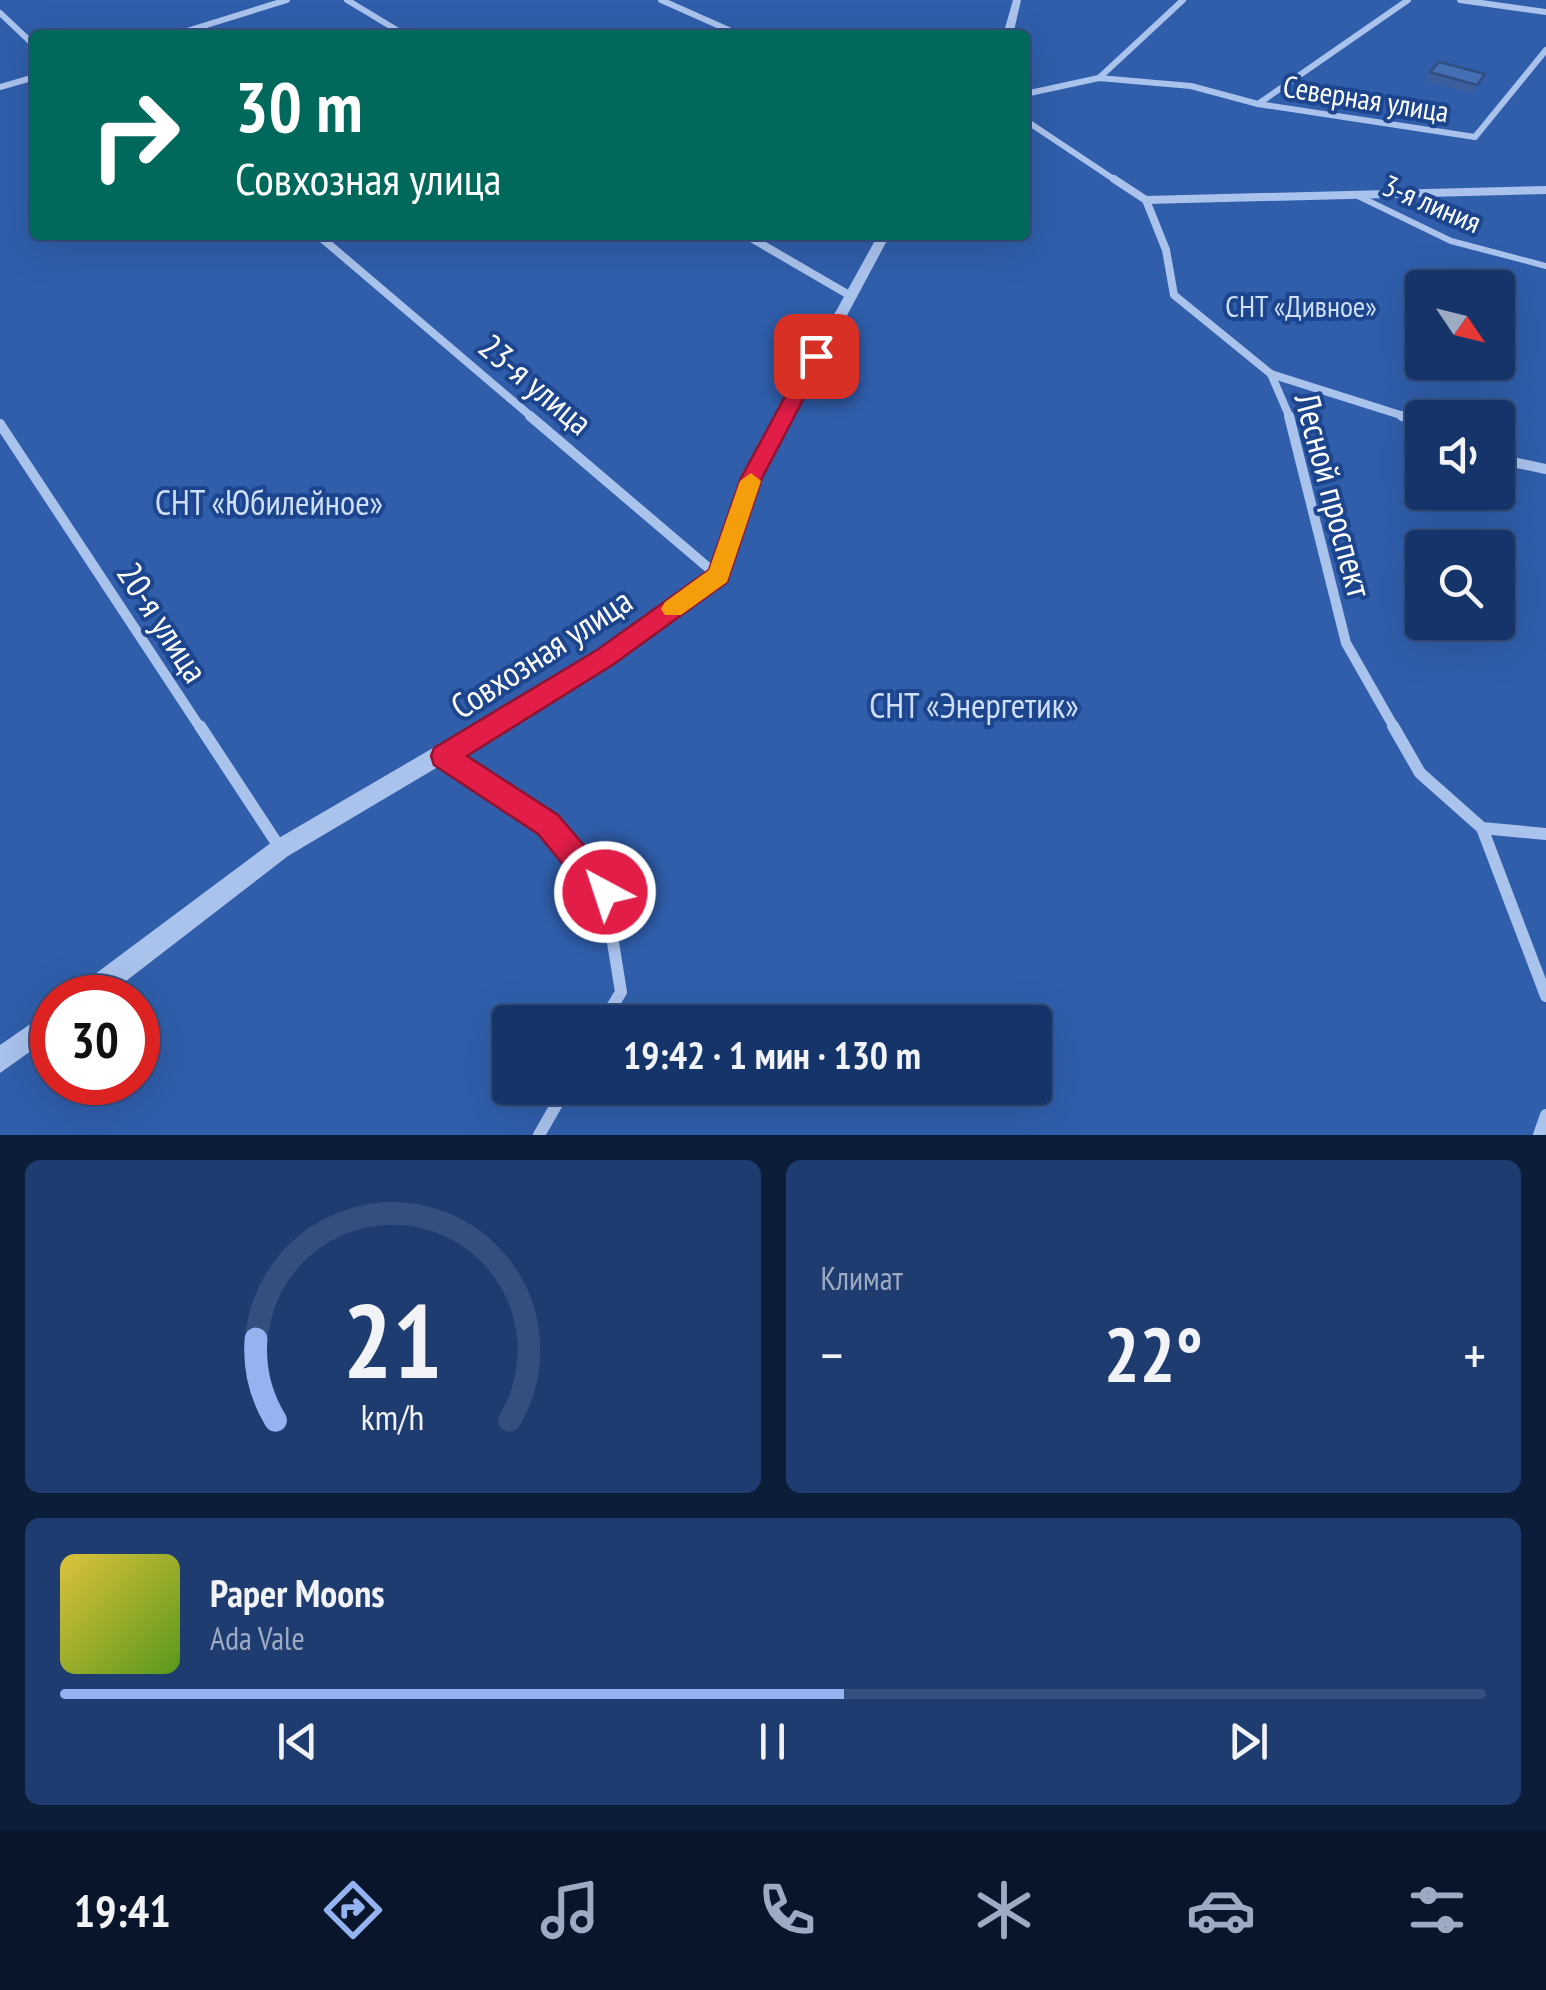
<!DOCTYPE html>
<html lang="ru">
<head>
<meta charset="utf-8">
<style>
  body { margin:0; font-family:"PT Sans Narrow",sans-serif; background:#1e3c70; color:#f1f3f6; height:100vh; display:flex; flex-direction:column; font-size:38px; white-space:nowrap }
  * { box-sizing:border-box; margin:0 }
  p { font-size:32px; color:#9daac1 }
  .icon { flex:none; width:55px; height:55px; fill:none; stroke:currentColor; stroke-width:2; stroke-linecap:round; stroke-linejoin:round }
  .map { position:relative; height:1135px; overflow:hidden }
  .sheet { display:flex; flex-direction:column; gap:25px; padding:25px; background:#0c1d3a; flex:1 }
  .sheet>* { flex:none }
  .banner { position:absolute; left:30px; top:30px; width:1000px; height:210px; border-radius:10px; box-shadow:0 10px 40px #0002,0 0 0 2px #344f7e; background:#00695c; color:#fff; overflow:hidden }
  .needle { width:65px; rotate:125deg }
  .controls { position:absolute; left:1405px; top:270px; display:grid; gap:20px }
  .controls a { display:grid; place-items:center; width:110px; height:110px; border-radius:10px; background:#15346a; box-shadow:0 10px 40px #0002,0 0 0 2px #344f7e; font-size:50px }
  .speed { position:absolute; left:30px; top:975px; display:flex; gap:20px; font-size:50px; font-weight:700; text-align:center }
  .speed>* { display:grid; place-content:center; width:130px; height:130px; border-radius:50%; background:#15346a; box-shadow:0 10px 40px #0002,0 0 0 2px #344f7e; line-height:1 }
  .speed .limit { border:15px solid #d22; background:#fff; color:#111 }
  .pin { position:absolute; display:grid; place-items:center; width:85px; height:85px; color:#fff; margin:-42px; border-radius:20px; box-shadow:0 5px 15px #0006 }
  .me { position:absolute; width:110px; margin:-55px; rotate:320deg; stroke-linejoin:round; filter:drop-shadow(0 0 8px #0008) }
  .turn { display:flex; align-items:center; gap:35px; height:210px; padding:0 40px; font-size:45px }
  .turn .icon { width:130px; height:130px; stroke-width:2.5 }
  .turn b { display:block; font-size:70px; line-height:85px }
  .big { font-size:75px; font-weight:600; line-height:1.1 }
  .sheet .tile { flex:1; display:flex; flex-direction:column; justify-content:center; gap:15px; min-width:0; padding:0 35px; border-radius:15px; background:#1e3c70 }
  .sheet .dial { align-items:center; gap:0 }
  .dial svg { height:260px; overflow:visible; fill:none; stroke:#344f7e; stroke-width:7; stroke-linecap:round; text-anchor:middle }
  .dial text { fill:#f1f3f6; stroke:none }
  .song { display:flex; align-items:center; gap:30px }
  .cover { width:120px; height:120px; border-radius:15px; background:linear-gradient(135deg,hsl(50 70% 55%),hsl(90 70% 35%)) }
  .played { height:10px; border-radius:5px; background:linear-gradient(90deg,#95b2f1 55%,#344f7e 55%) }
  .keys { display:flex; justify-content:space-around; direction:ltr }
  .heat { display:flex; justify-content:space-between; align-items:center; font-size:55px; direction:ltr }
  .sheet .tiles { flex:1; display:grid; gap:25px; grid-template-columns:1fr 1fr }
  .tile:last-child { grid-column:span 2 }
  .trip { position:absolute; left:492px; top:1005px; width:560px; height:100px; border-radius:10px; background:#15346a; box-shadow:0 10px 40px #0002,0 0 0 2px #344f7e; font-weight:600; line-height:100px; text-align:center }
  .tab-bar { display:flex; height:160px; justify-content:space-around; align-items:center; background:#08152a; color:#9daac1 }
  .tab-bar .icon { width:70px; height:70px }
  .tab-bar .on { color:#95b2f1 }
  .tab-bar b { font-size:45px; color:#f1f3f6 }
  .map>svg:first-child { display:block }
  .green { fill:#305eab; fill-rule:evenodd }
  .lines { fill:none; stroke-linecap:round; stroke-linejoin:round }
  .service { stroke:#aac3ed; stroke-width:6 }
  .minor-far3 { stroke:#aac3ed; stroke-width:6 }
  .minor-far2 { stroke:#aac3ed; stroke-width:8 }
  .minor-far1 { stroke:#aac3ed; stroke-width:10 }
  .minor { stroke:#aac3ed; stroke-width:12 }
  .tertiary { fill:#aac3ed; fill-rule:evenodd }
  .wall { fill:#3b5f9c }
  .building { fill:#456fb5; stroke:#304e7f; stroke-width:2.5 }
  .route { fill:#e11d48; stroke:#92132f; stroke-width:2.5 }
  .slow { fill:#f59e0b }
  .labels { text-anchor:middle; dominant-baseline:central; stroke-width:8; stroke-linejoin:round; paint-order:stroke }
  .far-street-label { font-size:30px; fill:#fff; stroke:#1c458d }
  .far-park-label { font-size:30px; fill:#cfdff9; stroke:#1c458d }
  .street-label { font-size:35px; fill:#fff; stroke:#1c458d }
  .park-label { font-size:35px; fill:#cfdff9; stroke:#1c458d }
</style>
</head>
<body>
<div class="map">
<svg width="1546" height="1135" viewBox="0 0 1546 1135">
  <rect width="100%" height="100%" fill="#1c458d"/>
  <!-- green -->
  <path class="green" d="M0,0h1546v1135h-1546zM35,35h990v200h-990zM1422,288h76v74h-76zM1422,418h76v74h-76zM1422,548h76v74h-76zM52,998h86v84h-86zM510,1022h525v66h-525z"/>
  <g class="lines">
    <!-- service -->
    <polyline class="service" points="1358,196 1451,241 1546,266"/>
    <!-- minor-far3 -->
    <g class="minor-far3">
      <polyline points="347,0 405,35"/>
      <polyline points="661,0 740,35"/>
      <polyline points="1460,0 1546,12"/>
      <polyline points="0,13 35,46"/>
      <polyline points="174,35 287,0"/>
      <polyline points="1099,78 1183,0"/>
      <polyline points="0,87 35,77"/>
      <polyline points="1025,94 1099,78 1191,86 1258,104 1475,137 1546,50"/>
      <polyline points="1258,104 1408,0"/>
      <polyline points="1025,120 1118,182"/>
    </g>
    <!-- minor-far2 -->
    <g class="minor-far2">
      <polyline points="1114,179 1146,200 1166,250 1174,295 1271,374 1290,418"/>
      <polyline points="1146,200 1546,190"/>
      <polyline points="318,235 533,418"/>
      <polyline points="746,235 849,295"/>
      <polyline points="1271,374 1410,418"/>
    </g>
    <!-- minor-far1 -->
    <g class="minor-far1">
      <polyline points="530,416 718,576"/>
      <polyline points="1289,416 1346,643 1395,729"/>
      <polyline points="1402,416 1422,422"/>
      <polyline points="0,424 201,729"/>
      <polyline points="1498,459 1546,469"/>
    </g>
    <!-- minor -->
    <g class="minor">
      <polyline points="200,726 280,848"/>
      <polyline points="1393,726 1420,773 1482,828 1546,834"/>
      <polyline points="444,756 548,824 605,893 621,992 603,1022"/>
      <polyline points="1482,828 1546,996"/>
      <polyline points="539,1135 566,1088"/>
      <polyline points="1539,1135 1546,1115"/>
    </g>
    <!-- tertiary -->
    <g class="tertiary">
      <polygon points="1013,0 1021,0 1013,35 1003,35"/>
      <polygon points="878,235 890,235 760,478 724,581 613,663 288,856 104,998 72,998 75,989 272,842 599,651 711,572 744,478"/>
      <polygon points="52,1009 52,1036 0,1073 0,1045"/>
    </g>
  </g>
  <!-- wall -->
  <polygon class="wall" points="1430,72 1485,74 1472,93 1425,81"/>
  <!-- building -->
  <polygon class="building" points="1439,62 1485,74 1477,85 1430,72"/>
  <!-- route -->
  <polygon class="route" points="816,350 826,356 762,478 727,582 614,664 467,756 558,815 615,882 620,892 615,903 605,907 595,903 538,834 434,765 431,756 434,748 597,650 709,570 741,478 807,356"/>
  <!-- slow -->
  <polygon class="slow" points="751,473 761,481 727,582 681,615 665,615 661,609 665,602 709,570 740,481"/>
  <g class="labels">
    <!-- far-street labels -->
    <g class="far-street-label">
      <text transform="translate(1366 98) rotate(9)">Северная улица</text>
      <text transform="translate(1432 203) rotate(23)">3-я линия</text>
    </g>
    <!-- far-park labels -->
    <g class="far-park-label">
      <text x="1301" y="305">СНТ «Дивное»</text>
    </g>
    <!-- street labels -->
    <g class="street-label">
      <text transform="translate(536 384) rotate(40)">23-я улица</text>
      <text transform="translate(1334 495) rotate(75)">Лесной проспект</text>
      <text transform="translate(163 622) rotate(57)">20-я улица</text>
      <text transform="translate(541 653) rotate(-33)">Совхозная улица</text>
    </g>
    <!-- park labels -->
    <g class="park-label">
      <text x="269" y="502">СНТ «Юбилейное»</text>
      <text x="974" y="705">СНТ «Энергетик»</text>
    </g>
  </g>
</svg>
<div class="controls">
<a><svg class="needle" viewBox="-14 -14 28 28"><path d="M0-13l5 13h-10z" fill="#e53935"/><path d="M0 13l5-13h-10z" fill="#9daac1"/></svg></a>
<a><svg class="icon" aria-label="sound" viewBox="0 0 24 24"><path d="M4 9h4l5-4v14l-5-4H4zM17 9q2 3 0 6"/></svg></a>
<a><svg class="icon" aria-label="search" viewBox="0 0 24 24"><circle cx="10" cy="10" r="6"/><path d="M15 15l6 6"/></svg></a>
</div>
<div class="speed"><div class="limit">30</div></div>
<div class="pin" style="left:816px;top:356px;background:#d93025"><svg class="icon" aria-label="arrive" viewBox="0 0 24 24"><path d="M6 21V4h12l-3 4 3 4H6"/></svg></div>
<svg class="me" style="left:605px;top:892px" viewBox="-20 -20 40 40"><circle r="17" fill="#e11d48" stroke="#fff" stroke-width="3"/><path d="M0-11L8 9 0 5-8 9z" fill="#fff"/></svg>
<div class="trip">19:42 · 1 мин · 130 m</div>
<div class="banner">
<div class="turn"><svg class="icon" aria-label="right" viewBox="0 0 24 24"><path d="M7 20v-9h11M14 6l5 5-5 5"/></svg><div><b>30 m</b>Совхозная улица</div></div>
</div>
</div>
<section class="sheet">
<div class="tiles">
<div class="tile dial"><svg viewBox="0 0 100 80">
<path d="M14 69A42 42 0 1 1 86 69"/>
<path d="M14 69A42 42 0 0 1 8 44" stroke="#95b2f1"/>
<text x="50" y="56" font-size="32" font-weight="700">21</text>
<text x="50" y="72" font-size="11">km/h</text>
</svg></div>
<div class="tile"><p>Климат</p>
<div class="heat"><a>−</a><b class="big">22°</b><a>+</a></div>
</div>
<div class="tile">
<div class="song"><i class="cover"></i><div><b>Paper Moons</b><p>Ada Vale</p></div></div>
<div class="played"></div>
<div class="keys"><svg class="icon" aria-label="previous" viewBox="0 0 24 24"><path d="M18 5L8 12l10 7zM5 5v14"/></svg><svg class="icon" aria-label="pause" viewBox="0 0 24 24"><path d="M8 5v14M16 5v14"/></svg><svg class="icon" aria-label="next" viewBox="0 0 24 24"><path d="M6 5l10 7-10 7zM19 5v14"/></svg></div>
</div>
</div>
</section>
<nav class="tab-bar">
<b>19:41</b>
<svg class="icon on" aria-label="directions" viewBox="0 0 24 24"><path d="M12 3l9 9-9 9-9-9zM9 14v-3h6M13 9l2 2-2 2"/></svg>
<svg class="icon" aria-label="music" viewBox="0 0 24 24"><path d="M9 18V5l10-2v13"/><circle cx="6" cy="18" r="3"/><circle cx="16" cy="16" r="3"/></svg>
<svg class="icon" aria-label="phone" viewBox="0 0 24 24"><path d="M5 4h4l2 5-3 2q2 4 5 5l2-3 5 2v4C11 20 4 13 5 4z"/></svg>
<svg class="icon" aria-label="climate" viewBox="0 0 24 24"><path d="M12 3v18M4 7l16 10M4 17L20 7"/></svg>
<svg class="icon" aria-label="car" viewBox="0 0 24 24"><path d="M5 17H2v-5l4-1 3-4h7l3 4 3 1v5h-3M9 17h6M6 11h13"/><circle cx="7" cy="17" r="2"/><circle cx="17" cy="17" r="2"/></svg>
<svg class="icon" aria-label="filters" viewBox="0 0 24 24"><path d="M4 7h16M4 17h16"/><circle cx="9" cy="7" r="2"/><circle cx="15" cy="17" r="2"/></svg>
</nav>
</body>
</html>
